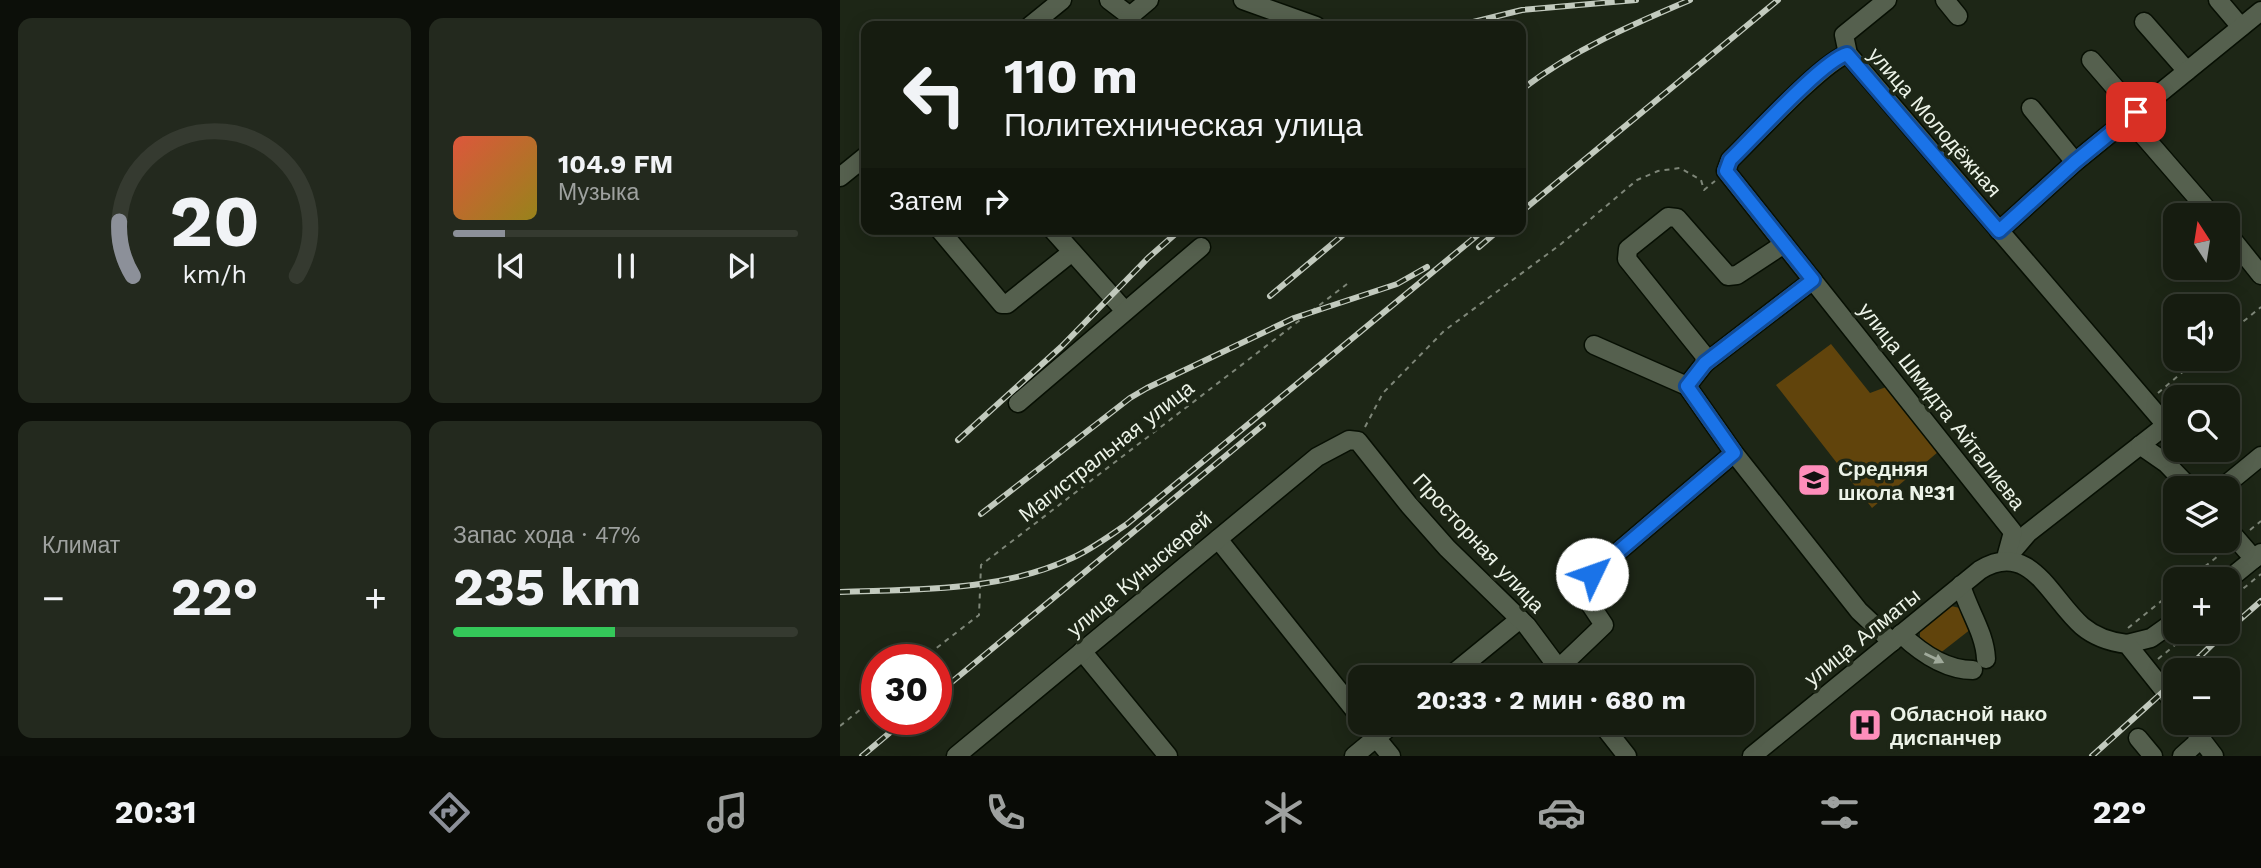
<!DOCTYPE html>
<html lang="ru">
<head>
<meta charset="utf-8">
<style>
  body { margin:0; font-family:"Work Sans",sans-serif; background:#23291e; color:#f1f3f6; height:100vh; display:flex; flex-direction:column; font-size:26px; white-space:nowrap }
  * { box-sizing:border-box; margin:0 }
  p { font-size:23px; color:#9ea19f }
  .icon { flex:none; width:38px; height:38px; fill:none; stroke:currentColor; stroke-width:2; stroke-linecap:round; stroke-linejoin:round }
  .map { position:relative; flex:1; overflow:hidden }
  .panel { display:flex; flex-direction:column; gap:18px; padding:18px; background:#0c0f09; width:840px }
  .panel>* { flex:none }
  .top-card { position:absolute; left:21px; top:21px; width:665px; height:214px; border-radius:14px; box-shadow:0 4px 18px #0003,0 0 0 2px #353a30; background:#161c10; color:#f1f3f6; overflow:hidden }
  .needle { width:46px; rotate:348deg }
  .tools { position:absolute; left:1323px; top:203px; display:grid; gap:14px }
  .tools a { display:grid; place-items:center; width:77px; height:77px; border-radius:14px; background:#161c10; box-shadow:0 4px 18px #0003,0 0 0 2px #353a30; font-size:35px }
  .speed { position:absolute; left:21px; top:644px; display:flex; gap:14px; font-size:35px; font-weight:700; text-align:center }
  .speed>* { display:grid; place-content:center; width:91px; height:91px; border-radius:50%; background:#161c10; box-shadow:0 4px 18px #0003,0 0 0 2px #353a30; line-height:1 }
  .speed .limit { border:10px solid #d22; background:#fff; color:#111 }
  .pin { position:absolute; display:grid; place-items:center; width:60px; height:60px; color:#fff; margin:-30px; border-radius:14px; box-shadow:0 4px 10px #0006 }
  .me { position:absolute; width:77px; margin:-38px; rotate:48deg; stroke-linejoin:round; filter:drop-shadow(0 0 5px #0008) }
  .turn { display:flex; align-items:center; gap:24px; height:147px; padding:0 28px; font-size:32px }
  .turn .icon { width:91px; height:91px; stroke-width:2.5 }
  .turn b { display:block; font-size:49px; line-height:60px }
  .then { display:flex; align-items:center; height:66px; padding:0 28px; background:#0003; gap:14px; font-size:26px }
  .big { font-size:52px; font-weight:700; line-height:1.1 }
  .panel .widget { flex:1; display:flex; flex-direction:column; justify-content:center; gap:10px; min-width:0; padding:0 24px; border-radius:14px; background:#23291e }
  .panel .dial { align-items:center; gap:0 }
  .dial svg { height:182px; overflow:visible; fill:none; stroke:#353a30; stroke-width:7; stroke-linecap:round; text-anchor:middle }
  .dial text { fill:#f1f3f6; stroke:none }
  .song { display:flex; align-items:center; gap:21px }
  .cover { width:84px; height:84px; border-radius:10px; background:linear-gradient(135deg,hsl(10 70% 55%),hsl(50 70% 35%)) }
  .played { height:7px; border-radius:4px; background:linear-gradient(90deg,#8c9099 15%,#353a30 15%) }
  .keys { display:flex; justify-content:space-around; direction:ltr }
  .heat { display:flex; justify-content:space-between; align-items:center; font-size:38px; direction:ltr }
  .charge { height:10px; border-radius:5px; background:linear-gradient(90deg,#34c759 47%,#353a30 0) }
  .panel .tiles { flex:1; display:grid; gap:18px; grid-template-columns:repeat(2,1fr) }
  .trip { position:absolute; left:508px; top:665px; width:406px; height:70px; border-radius:14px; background:#161c10; box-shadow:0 4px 18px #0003,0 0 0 2px #353a30; font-weight:700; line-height:70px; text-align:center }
  .tabs { display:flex; height:112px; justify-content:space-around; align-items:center; background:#090b06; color:#9ea19f }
  .tabs .icon { width:49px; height:49px }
  .tabs .current { color:#8c9099 }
  .tabs b { font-size:32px; color:#f1f3f6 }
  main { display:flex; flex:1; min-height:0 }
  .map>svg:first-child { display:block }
  .green { fill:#61440c }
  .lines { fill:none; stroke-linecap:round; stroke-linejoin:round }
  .minor-casing { stroke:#070f03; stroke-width:21 }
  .path { stroke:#7e8678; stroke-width:2; stroke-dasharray:5 5; stroke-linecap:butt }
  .minor { stroke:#55604e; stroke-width:18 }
  .rail-casing { stroke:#c2cabe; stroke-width:6 }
  .rail { stroke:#1d2616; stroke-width:3.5; stroke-dasharray:10; stroke-linecap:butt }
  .oneway { fill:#a0aa9b }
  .route-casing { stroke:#114b97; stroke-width:18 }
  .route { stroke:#1a73e8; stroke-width:12 }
  .labels { text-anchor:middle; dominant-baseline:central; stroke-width:7; stroke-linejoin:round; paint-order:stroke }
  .street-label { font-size:21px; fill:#ecf3e8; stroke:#1d2616 }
  .poi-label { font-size:21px; font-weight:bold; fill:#ecf3e8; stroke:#1d2616; text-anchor:start }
</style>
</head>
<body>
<main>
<section class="panel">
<div class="tiles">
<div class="widget dial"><svg viewBox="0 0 100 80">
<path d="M14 69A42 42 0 1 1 86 69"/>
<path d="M14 69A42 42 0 0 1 8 45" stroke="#8c9099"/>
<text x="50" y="56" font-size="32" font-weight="700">20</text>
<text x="50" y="72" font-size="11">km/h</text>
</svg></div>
<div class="widget">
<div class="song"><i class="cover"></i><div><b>104.9 FM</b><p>Музыка</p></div></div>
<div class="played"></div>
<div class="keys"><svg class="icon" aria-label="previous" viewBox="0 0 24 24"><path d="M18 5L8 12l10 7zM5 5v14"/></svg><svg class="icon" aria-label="pause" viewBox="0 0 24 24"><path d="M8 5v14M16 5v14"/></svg><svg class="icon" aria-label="next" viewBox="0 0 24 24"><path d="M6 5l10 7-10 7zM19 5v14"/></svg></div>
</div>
<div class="widget"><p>Климат</p>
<div class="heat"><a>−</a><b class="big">22°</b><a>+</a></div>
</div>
<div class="widget"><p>Запас хода · 47%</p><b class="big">235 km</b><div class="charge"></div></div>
</div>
</section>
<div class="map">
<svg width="1421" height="756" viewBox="0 0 1421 756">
  <rect width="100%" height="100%" fill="#1d2616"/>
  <!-- green -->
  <g class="green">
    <polygon points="991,344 1030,393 1046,387 1098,452 1032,508 936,385"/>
    <polygon points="1111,606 1120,608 1131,629 1099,654 1080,640 1080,632"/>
  </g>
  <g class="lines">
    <defs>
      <g id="minor">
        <polyline points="269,0 290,16"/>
        <polyline points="403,0 476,26"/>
        <polyline points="1047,0 1004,35 1008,54 1326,425 1188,533 1165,560"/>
        <polyline points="1105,0 1118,16"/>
        <polyline points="1378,0 1401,27"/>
        <polyline points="1304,22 1347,71"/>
        <polyline points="190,26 222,0"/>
        <polyline points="287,26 290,16 309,0"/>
        <path d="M1008,54c-24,6 -96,85 -118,106l-4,11 287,361 -6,22"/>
        <polyline points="1251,60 1296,112"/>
        <polyline points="1191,108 1235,162"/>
        <polyline points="1288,118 1372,215"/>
        <polyline points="0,177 26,156"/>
        <polyline points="99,229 162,304 167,304 232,252"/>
        <polyline points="212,229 285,311"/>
        <polyline points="1159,231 1235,162 1421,11"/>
        <polyline points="1388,234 1421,275"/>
        <polyline points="754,345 847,386 894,453 1019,611 1052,642"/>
        <polyline points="865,363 973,280"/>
        <polyline points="847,386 865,363 864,355 787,259 788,249 828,217 837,218 888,276 897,275 944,244"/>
        <polyline points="178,403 361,247"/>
        <polyline points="1300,445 1326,463 1350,488"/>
        <polyline points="1382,488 1421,456"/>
        <polyline points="1388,529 1414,559"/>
        <polyline points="378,539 520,717"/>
        <polyline points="1388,580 1421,553"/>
        <path d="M1121,585c7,25 24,48 25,74"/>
        <path d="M1061,634c20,19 45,36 72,36"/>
        <polyline points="1287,644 1311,638 1335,621"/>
        <polyline points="242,651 328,756"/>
        <polyline points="718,669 764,625 748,601 752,574 894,453"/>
        <polyline points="609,677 680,619"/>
        <polyline points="761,723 787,756"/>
        <polyline points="1349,723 1374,756"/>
        <polyline points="528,728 551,756"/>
        <polyline points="1298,738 1313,756"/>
        <polyline points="116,756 477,457 509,440 518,441 569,505 607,548 687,626 725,677"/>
        <polyline points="514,756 554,723"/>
        <path d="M912,756l228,-186c50,-31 70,28 102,56 13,11 28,16 45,18l48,60"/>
        <polyline points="1342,756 1361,739"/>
      </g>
    </defs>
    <!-- minor casing -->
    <use href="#minor" class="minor-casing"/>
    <!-- path -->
    <g class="path">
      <polyline points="1388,334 1421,307"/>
      <polyline points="1318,393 1358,359"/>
      <polyline points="525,427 543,393 604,331 721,244 797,180 818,171 840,168 861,180 864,190 875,181"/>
      <polyline points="1410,530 1421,521"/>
      <polyline points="1349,579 1387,549"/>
      <polyline points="1388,601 1421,574"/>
      <polyline points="1288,628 1335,590"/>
      <polyline points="1318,659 1351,632"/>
      <polyline points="81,660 139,615 141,565 507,284"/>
      <polyline points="0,726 37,696"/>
    </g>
    <!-- minor -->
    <use href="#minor" class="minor"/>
    <defs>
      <g id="rail">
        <polyline points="617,26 682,10 796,0"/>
        <path d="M681,90c52,-40 110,-65 169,-90"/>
        <polyline points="681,212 938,0"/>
        <polyline points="639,247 660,229"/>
        <polyline points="430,296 510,229"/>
        <polyline points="118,440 221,347 308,258 341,229"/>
        <polyline points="141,514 290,398 307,388 454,318 557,284 587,267"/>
        <path d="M0,592c78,-3 160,0 232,-34 20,-9 37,-22 55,-34l358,-295"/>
        <polyline points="1388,630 1421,601"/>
        <polyline points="1346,670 1385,632"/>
        <polyline points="96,695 423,425"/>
        <polyline points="22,756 66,719"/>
        <polyline points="1252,756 1335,681"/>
      </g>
    </defs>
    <!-- rail casing -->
    <use href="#rail" class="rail-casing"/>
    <!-- rail -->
    <use href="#rail" class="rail"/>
  </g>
  <!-- one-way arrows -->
  <defs><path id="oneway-solid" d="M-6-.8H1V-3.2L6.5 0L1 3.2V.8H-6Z" transform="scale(1.75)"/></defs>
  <use class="oneway" href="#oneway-solid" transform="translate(1094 658) rotate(26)"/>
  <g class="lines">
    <defs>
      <path id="route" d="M752,574l142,-121 -47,-67 18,-23 108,-83 -87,-109 4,-11c22,-21 93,-100 117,-106l152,177 76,-69 61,-50"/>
    </defs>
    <!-- route casing -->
    <use href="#route" class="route-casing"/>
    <!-- route -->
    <use href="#route" class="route"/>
  </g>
  <!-- icons -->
  <defs>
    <symbol id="school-square" viewBox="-11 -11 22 22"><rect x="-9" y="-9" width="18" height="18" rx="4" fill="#fe8ebb" stroke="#1d2616"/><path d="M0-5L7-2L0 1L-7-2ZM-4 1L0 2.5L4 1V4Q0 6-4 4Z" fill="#111"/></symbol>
    <symbol id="hospital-square" viewBox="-11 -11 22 22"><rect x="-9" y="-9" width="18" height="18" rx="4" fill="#fe8ebb" stroke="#1d2616"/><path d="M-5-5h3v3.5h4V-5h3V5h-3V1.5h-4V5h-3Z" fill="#111"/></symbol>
  </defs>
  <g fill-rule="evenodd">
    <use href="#school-square" x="955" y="461" width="38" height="38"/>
    <use href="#hospital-square" x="1006" y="706" width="38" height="38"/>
  </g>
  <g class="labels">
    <!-- street labels -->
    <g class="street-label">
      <text transform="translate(1095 122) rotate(49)">улица Молодёжная</text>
      <text transform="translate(1102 406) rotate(52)">улица Шмидта Айталиева</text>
      <text transform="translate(266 451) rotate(-38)">Магистральная улица</text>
      <text transform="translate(639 543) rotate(47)">Просторная улица</text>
      <text transform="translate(299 574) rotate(-40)">улица Куныскерей</text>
      <text transform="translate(1022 637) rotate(-39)">улица Алматы</text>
    </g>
    <!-- poi labels -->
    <g class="poi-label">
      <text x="998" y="468">Средняя<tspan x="998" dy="24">школа №31</tspan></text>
      <text x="1050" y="713">Обласной нако<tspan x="1050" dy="24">диспанчер</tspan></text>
    </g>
  </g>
</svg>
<div class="tools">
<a><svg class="needle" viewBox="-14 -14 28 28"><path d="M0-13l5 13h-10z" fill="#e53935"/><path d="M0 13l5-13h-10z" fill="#9ea19f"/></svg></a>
<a><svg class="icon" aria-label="sound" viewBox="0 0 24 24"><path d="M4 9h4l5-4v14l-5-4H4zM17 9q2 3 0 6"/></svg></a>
<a><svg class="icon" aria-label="search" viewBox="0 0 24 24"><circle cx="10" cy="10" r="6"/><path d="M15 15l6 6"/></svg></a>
<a><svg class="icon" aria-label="layers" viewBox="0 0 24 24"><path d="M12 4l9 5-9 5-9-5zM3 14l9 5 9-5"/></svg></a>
<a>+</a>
<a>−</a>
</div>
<div class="speed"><div class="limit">30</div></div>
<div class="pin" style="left:1296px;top:112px;background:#d93025"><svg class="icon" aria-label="arrive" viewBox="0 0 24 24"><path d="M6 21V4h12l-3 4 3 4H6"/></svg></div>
<svg class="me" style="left:752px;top:574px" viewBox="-20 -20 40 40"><circle r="19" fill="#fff"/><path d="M0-13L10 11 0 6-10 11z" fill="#1a73e8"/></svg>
<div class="trip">20:33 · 2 мин · 680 m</div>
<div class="top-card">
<div class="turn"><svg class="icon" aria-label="left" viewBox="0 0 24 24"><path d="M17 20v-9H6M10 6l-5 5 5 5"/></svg><div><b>110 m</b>Политехническая улица</div></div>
<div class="then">Затем<svg class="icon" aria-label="right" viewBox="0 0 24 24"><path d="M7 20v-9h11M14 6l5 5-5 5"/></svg></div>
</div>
</div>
</main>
<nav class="tabs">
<b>20:31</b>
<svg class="icon current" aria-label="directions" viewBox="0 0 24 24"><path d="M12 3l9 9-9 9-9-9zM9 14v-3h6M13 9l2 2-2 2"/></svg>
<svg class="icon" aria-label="music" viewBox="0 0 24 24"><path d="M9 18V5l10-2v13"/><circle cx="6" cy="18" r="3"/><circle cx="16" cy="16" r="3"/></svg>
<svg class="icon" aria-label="phone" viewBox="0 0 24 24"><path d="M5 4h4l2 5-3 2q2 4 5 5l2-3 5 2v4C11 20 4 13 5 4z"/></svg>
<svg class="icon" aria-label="climate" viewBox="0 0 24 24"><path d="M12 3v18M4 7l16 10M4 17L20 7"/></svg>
<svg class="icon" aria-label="car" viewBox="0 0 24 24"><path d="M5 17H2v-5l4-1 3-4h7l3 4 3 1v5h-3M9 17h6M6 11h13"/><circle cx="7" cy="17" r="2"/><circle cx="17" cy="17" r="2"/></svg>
<svg class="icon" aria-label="filters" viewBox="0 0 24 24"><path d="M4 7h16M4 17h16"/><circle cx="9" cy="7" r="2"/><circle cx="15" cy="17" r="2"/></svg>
<b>22°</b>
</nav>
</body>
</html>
